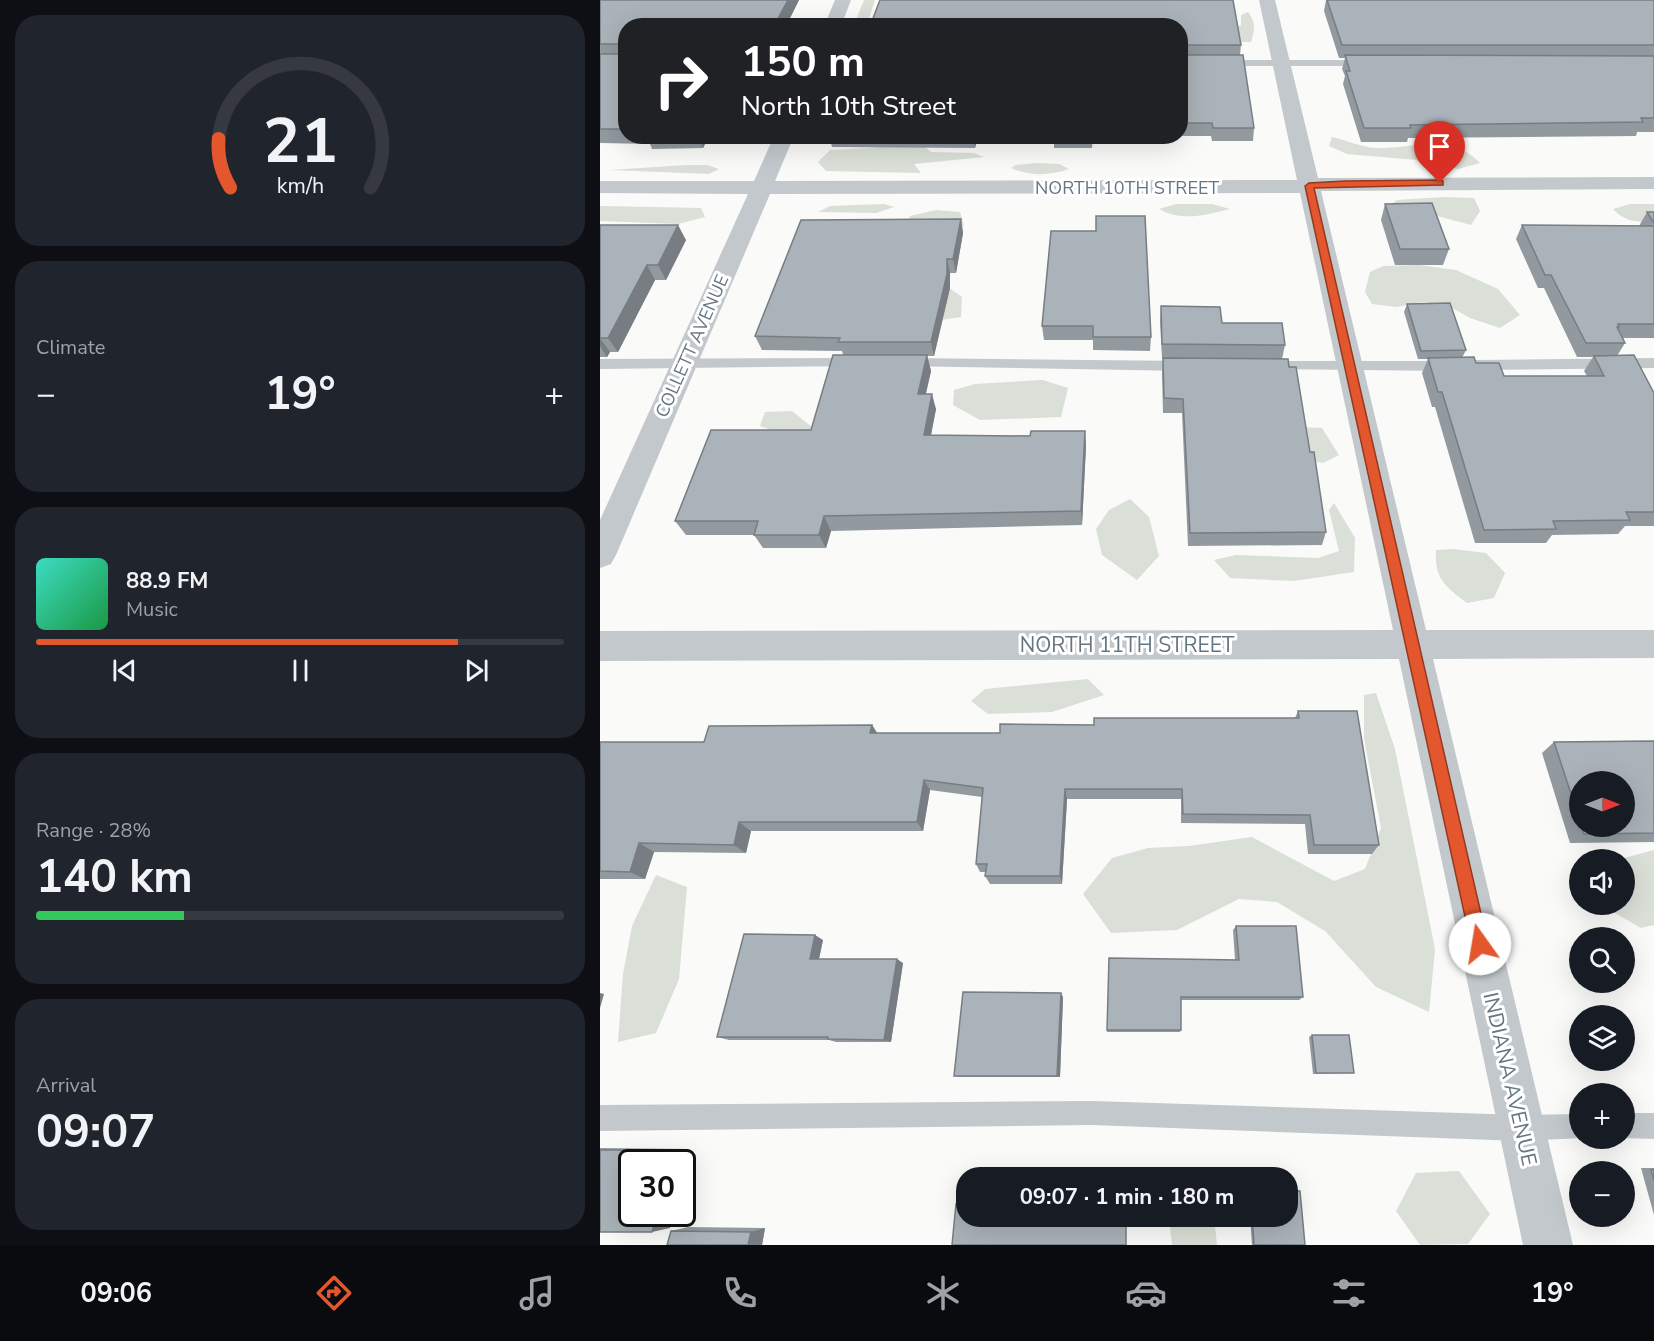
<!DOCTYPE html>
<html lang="en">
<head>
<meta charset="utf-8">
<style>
  body { margin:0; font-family:"Nunito Sans",sans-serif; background:#20242c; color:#f1f3f6; height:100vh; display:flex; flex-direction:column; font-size:22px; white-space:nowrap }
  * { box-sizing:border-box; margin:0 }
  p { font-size:20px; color:#9ea1a6 }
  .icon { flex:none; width:33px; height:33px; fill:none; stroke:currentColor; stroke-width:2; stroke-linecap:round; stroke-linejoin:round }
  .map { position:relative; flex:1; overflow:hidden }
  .details { display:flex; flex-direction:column; gap:15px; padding:15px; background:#0d0f14; width:600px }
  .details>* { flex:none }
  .top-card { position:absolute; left:18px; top:18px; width:570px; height:126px; border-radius:24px; box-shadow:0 6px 24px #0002; background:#202124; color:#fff; overflow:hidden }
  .needle { width:39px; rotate:90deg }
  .tools { position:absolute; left:969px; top:771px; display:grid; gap:12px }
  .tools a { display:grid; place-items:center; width:66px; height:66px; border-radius:50%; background:#171b24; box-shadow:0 6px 24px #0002; font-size:30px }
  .speed { position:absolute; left:18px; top:1149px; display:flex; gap:12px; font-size:30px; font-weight:700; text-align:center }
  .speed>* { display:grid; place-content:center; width:78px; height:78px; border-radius:50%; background:#171b24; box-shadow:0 6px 24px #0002; line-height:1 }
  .speed .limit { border:3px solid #111; border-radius:9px; background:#fff; color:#111 }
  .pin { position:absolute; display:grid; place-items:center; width:51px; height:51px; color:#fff; margin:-62px -26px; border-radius:50% 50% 50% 0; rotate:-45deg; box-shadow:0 0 6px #0007 }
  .pin .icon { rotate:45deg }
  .me { position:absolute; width:66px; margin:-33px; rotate:347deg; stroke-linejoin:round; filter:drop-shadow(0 0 4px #0008) }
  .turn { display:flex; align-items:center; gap:21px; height:126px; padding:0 24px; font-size:27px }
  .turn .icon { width:78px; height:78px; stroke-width:2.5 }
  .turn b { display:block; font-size:42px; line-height:51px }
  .big { font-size:45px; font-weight:700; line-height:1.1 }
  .details .tile { flex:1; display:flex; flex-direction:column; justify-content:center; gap:9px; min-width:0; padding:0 21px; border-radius:24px; background:#20242c }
  .details .dial { align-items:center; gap:0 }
  .dial svg { height:156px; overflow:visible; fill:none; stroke:#363941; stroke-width:7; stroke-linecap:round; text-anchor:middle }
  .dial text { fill:#f1f3f6; stroke:none }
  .song { display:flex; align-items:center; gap:18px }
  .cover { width:72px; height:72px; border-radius:9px; background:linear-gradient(135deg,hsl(170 70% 55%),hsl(140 70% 35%)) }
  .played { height:6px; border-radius:3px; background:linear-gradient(90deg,#e4572e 80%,#363941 80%) }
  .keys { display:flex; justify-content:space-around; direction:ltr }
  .heat { display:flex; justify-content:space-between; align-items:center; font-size:33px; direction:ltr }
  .charge { height:9px; border-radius:4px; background:linear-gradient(90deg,#34c759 28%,#363941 0) }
  .trip { position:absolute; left:356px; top:1167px; width:342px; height:60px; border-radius:24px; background:#171b24; box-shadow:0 6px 24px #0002; font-weight:700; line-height:60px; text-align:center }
  .tabs { display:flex; height:96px; justify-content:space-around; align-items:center; background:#090b0e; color:#9ea1a6 }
  .tabs .icon { width:42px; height:42px }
  .tabs .current { color:#e4572e }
  .tabs b { font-size:27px; color:#f1f3f6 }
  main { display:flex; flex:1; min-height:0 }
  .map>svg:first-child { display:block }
  .green { fill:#dadfd7 }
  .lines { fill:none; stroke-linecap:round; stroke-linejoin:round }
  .lane { fill:#c3c8cc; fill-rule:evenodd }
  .street { fill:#c3c8cc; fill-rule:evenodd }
  .wall { fill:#929a9f; fill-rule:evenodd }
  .shaded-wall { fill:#777d82 }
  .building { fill:#aab3b9; stroke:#777d82; stroke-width:1.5 }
  .route { fill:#e4572e; stroke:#94391e; stroke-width:1.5 }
  .labels { text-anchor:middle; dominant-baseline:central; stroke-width:6; stroke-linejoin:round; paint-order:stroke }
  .far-street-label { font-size:18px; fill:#657683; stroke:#fff }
  .street-label { font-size:21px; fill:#657683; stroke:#fff }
</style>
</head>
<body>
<main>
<section class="details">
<div class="tile dial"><svg viewBox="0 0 100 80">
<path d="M14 69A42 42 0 1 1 86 69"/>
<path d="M14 69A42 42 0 0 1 8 44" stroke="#e4572e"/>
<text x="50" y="56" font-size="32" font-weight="700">21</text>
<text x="50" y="72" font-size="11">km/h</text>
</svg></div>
<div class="tile"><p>Climate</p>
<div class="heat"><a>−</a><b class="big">19°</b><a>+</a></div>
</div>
<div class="tile">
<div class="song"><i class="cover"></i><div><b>88.9 FM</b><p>Music</p></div></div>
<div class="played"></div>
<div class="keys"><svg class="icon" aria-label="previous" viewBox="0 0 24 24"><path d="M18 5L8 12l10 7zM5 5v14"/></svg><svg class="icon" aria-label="pause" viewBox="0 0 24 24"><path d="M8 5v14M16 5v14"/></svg><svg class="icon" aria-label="next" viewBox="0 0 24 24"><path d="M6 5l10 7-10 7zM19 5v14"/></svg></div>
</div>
<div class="tile"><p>Range · 28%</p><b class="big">140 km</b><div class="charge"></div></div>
<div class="tile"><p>Arrival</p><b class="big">09:07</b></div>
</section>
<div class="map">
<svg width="1054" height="1245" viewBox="0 0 1054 1245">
  <rect width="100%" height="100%" fill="#fafaf8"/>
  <!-- green -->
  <g class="green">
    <polygon points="264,0 275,0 267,25 254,25"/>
    <path d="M648,12c8,10 7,18 3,30h-13l-7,-11 10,-6v-10z"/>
    <polygon points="286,136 321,144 331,152 374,153 384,157 314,164 321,173 226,171 218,162 230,150 271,148 287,144"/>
    <path d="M732,137c17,4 33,12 51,11 34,-1 71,-13 97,15l-22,6 -41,-9 -70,-6 -18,-8z"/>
    <path d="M437,163l22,1 10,5c-20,7 -40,7 -58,-1l5,-3z"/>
    <polygon points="87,165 107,165 119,169 109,174 9,170"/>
    <polygon points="844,197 874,198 880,211 871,225 822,212 787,208 797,200"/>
    <polygon points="284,204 294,207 276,213 218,212 230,206"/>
    <path d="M576,204h36l18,5c-25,6 -47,13 -71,0z"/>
    <path d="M1030,204h24v18c-17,0 -29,0 -41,-13z"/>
    <polygon points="0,206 101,208 105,217 78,224 0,221"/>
    <polygon points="336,210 360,212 364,226 319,230 304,226 310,216"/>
    <polygon points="819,265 856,270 898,289 920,315 900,328 870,318 847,305 822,302 797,307 772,304 765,292 770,272 783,266"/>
    <polygon points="349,288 362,297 361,317 335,321"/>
    <polygon points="443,380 468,388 461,417 380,420 353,405 354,390 375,384"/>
    <polygon points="192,411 213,428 221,447 160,426 165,412"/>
    <polygon points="697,427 722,428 739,455 723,463 692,456"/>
    <polygon points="530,499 549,517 559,556 537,580 502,555 496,529 509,510"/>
    <polygon points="734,503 755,538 754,572 694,581 630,578 614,560 636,555 718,558 739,551 729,510"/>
    <path d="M853,549l33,4 19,20 -11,25 -27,5c-21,-16 -33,-24 -31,-53z"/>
    <polygon points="488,679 504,695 452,712 388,714 371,701 385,689"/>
    <polygon points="776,693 795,749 835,949 829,1012 776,987 725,931 677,902 639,899 577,930 511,933 483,894 512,858 548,848 589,846 652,837 734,881 765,869 781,828 764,739 764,695"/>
    <polygon points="1054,850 1054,925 1041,928 1001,905 1024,904 1024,860 1020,859"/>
    <polygon points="56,875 87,887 79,979 56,1033 18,1042 23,974 32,926"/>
    <polygon points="859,1171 890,1214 868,1244 820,1245 796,1211 816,1173"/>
    <polygon points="569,1217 614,1217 617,1245 572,1245"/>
  </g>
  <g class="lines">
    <!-- lane -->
    <g class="lane">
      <polygon points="580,60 767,60 772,63 767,66 580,66"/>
      <polygon points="254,358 261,363 259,366 0,369 0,359"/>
      <polygon points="306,358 587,361 594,366 587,371 301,366 299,363"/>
      <polygon points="1054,358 1054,368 876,370 869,365 876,360"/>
      <polygon points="666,361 848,361 855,366 848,371 661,369 659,366"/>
      <polygon points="492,1101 921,1115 980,1114 980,1138 983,1138 921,1141 492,1125 0,1131 0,1105"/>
      <polygon points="1024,1113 1054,1113 1054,1139 1024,1138"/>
    </g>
    <!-- street -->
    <g class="street">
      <polygon points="235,0 251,0 241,26 224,26"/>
      <polygon points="659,0 675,0 718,178 1054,177 1054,189 721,191 826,630 1054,630 1054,658 833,659 973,1245 923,1245 799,659 0,661 0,631 793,630 700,193 170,194 16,555 11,564 0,568 0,520 148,194 0,193 0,181 154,181 174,136 194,136 175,181 697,180"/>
    </g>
  </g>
  <!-- wall -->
  <g class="wall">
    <polygon points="0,0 199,0 186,26 26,26 26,136 109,136 103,148 52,149 50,144 0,143"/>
    <polygon points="726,0 1054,0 1054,132 1037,132 1036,136 808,138 807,142 761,142 743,84 745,76 742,69 745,58 739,58 724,11"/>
    <polygon points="580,26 641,45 640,55 654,128 653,141 612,141 611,136 580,136"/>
    <polygon points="229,136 493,136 492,148 454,148 454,144 376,144 375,148 232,147"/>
    <polygon points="785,204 849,249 843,265 795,265 781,220"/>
    <polygon points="1047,212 1054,212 1054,338 1023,338 1025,343 1017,356 1054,393 1054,526 1025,526 1018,534 952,535 946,543 875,543 835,407 832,407 822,373 828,359 818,359 804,312 807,304 866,350 862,358 904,376 987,376 984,371 993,357 977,357 944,288 938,288 916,239 922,225 1039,226"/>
    <polygon points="361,219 363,233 356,273 350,273 350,288 334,356 327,356 331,371 326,394 336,409 331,435 430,436 485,431 486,446 482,525 231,531 226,548 163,548 154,535 86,535 75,521 211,430 243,355 242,351 162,350 155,336"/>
    <polygon points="0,225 86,240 66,280 55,280 18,352 10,352 7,357 0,357"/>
    <polygon points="451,231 551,337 550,351 493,350 493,340 444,340 442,326"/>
    <polygon points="561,306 622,323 685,345 682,359 562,358 560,321"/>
    <polygon points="563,358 689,367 710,452 726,532 722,545 588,546 582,413 563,413 562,373"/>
    <polygon points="698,711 779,845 772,854 708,854 705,824 581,823 581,799 467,799 462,884 390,884 385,876 386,872 380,872 376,864 382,797 330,790 323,831 151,831 146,853 54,852 45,879 0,879 0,742 104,742 272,725 277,733 400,733 494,725 695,718"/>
    <path d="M954,742h100v100l-84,1 -28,-90zM980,782l44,44h-44z"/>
    <polygon points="636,926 703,997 699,1000 581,1000 581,1030 580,1032 507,1032 507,1030 635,960 633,930"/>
    <polygon points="223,940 219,959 303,963 291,1042 236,1042 229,1040 129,1040 117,1037"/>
    <polygon points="463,997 460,1077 360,1077 354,1076"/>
    <polygon points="712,1035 754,1073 713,1074 709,1037"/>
    <polygon points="0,1148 89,1149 82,1177 82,1162 70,1228 0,1232"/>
    <polygon points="1041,1168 1054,1168 1054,1215"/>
    <polygon points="687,1189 696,1189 700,1191 705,1245 652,1245 650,1216 687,1216"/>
    <polygon points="361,1202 366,1202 366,1216 356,1204"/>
    <polygon points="88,1227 165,1228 162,1245 71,1231"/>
  </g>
  <!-- shaded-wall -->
  <g class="shaded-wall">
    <polygon points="188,0 199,0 186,26 174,26"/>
    <polygon points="98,136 109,136 103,148"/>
    <polygon points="373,136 375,136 376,144 375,148"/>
    <polygon points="361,219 363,233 356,273 353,259"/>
    <polygon points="78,225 86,240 66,280 58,265"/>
    <polygon points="347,259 350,273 350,288 334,356 331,342"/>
    <polygon points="47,265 55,280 18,352 8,338"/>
    <polygon points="0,338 10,352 7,357 0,346"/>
    <polygon points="327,355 331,371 322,409 318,394"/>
    <polygon points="332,394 336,409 328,450 324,435"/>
    <polygon points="485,431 486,446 482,525 481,511"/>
    <polygon points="224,516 231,531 226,548 219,535"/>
    <polygon points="272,725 279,736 270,733"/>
    <polygon points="324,780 330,790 323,831 317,822"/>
    <polygon points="465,789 467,799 462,884 460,876"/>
    <polygon points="139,822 151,831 146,853 134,845"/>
    <polygon points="39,843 54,852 45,879 30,872"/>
    <polygon points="215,935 223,940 218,963 210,959"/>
    <polygon points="297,959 303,963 291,1042 284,1040"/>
    <polygon points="0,993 4,994 0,1008"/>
    <polygon points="461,993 463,997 460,1077 457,1076"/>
    <polygon points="89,1149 82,1177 82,1162 70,1162 73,1150"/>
    <polygon points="57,1214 73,1214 70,1228 52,1232"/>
    <polygon points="165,1228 162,1245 148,1245 151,1232"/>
  </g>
  <!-- building -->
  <g class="building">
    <polygon points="0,0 188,0 174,26 26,26 26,129 0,129 0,54 19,54 22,52 19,44 0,44"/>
    <polygon points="280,0 633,0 641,45 580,45 580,26 270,26"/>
    <polygon points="727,0 1054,0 1054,45 742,45"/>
    <polygon points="580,55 643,55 654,128 613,128 612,123 580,123"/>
    <polygon points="745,55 1054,56 1054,118 1041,118 1043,122 810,125 811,128 764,128 746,71 750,71"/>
    <polygon points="832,203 849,249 800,249 785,204"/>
    <polygon points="1047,212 1054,212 1054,223"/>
    <polygon points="496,216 545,216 551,337 493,337 493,326 442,326 451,231 496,231"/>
    <polygon points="361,219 353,259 347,259 347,274 331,342 238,342 240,338 155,336 201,220"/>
    <polygon points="0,225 78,225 58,265 47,265 8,338 0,338"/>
    <polygon points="922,225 1054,226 1054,324 1018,324 1019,327 1017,327 1025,343 986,343 951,275 945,275"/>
    <polygon points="850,303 866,350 821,351 807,304"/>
    <polygon points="561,306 620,307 622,323 682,323 685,345 562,344"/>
    <polygon points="233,355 327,355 318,394 332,394 324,435 430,436 431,431 485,431 481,511 224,516 219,535 154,535 158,521 75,521 111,430 211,430"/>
    <polygon points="1034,355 1054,393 1054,512 1026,512 1030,520 953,521 956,529 884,530 842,392 838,392 828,358 874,357 876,363 899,363 904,376 1004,376 994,356"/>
    <polygon points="563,358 688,359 689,367 696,367 710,452 714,452 726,532 590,533 583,399 564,398"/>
    <polygon points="698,711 757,711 779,845 714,845 710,815 583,814 582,789 465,789 460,876 385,876 387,864 376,864 383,788 324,780 317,822 139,822 134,845 39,843 30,872 0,871 0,742 104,742 109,726 272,725 270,733 400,733 400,724 494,725 494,718 699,718"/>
    <polygon points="1054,741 1054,833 984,834 981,826 1024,826 1024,782 980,782 980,821 954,742"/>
    <polygon points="636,926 696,926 703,997 581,997 581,1030 507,1030 509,958 639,960"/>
    <polygon points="144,934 215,935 210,959 297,959 284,1040 228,1039 228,1037 117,1037"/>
    <polygon points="363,992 461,993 457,1076 354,1076"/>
    <polygon points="712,1035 749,1035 754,1073 716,1073"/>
    <polygon points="0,1150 73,1150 70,1162 32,1162 32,1214 57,1214 52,1232 0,1232"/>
    <polygon points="1054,1169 1054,1180 1051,1170"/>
    <polygon points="687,1191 700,1191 705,1245 654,1245 652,1216 687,1216"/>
    <polygon points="356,1204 366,1204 366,1216 526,1216 526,1245 352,1245"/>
    <polygon points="71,1231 151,1232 148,1245 67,1245"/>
  </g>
  <!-- route -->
  <polygon class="route" points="840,180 843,181 843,185 714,188 888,944 886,950 880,952 874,950 871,944 705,186 709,183 745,181"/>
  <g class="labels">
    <!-- far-street labels -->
    <g class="far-street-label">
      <text x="527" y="188">NORTH 10TH STREET</text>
      <text transform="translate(92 346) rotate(-66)">COLLETT AVENUE</text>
    </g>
    <!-- street labels -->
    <g class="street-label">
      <text x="527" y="645">NORTH 11TH STREET</text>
      <text transform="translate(910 1079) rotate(77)">INDIANA AVENUE</text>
    </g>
  </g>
</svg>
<div class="tools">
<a><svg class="needle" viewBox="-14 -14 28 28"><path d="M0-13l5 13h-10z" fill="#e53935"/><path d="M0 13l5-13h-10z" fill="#9ea1a6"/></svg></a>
<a><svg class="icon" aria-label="sound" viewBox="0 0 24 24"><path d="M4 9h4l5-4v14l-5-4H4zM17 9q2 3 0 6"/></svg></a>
<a><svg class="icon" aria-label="search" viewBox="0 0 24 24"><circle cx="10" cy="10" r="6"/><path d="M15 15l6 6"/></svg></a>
<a><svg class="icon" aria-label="layers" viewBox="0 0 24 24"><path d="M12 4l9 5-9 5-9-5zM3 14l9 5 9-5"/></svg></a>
<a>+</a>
<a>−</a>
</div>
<div class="speed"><div class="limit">30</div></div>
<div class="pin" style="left:840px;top:183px;background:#d93025"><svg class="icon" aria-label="arrive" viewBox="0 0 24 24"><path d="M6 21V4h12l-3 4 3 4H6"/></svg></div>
<svg class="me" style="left:880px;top:944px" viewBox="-20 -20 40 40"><circle r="19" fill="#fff"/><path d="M0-13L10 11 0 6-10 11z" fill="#e4572e"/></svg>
<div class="trip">09:07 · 1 min · 180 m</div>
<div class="top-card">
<div class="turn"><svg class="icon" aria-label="right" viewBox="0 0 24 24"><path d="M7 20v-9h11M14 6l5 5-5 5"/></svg><div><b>150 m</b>North 10th Street</div></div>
</div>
</div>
</main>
<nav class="tabs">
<b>09:06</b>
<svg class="icon current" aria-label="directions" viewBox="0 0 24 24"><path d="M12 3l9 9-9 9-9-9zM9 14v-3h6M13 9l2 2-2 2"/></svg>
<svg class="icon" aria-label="music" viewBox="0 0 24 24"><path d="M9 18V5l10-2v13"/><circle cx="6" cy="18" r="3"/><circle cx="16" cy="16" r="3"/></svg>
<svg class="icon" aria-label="phone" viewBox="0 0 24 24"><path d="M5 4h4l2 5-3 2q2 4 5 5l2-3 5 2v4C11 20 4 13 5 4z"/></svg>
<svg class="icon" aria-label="climate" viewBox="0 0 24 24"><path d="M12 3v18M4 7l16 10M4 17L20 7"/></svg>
<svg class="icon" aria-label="car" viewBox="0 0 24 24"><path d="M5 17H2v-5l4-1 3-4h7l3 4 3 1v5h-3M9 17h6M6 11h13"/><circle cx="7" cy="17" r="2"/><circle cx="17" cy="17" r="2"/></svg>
<svg class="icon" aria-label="filters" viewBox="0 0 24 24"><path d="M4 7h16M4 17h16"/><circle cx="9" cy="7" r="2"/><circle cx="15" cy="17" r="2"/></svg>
<b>19°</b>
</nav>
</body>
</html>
